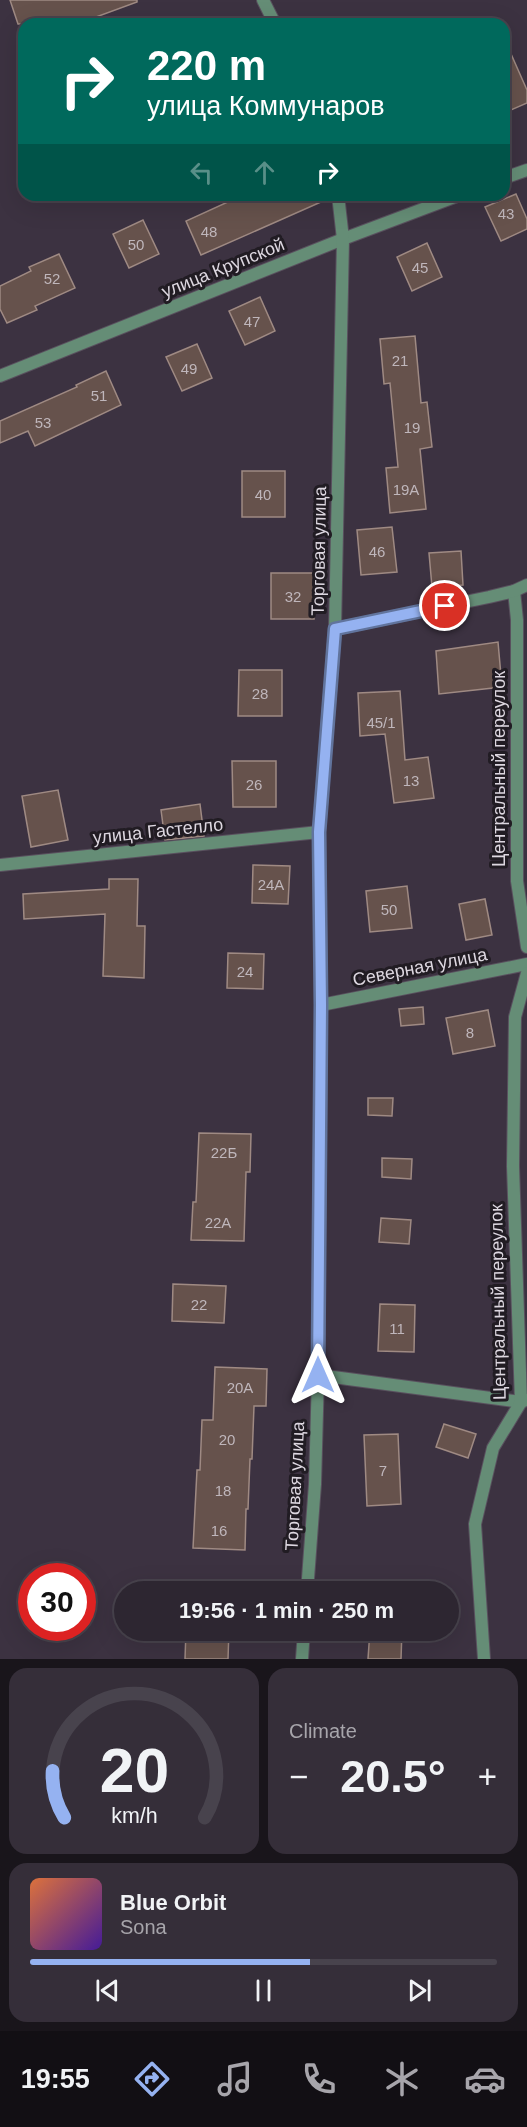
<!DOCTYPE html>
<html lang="en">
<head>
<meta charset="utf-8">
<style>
  body { margin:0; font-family:Arial,sans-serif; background:#352e39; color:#f1f3f6; height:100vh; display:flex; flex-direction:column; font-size:22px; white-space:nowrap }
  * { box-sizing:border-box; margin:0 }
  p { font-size:20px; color:#a7a5ab }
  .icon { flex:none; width:33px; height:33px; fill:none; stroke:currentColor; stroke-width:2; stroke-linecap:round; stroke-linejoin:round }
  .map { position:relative; height:1659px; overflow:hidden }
  .side { display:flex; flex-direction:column; gap:9px; padding:9px; background:#19151b; flex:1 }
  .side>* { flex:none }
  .banner { position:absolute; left:18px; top:18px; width:492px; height:183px; border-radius:18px; box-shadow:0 6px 24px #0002,0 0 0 2px #48434d; background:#00695c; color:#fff; overflow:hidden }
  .speed { position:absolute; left:18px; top:1563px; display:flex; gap:12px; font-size:30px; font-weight:700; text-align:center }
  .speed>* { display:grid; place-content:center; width:78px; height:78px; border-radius:50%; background:#2d2631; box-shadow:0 6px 24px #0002,0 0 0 2px #48434d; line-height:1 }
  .speed .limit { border:9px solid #d22; background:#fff; color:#111 }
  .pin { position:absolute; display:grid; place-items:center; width:51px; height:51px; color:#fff; margin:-26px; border:3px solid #fff; border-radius:50%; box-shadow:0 2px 6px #0007 }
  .me { position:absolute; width:66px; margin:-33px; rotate:0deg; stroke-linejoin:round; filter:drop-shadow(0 0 4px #0008) }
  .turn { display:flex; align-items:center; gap:21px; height:126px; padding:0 30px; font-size:27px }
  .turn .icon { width:78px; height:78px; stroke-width:2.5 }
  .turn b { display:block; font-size:42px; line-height:51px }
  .lanes { display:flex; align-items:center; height:57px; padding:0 30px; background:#0003; justify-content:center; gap:30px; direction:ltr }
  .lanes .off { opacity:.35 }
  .big { font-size:45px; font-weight:800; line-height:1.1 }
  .side .card { flex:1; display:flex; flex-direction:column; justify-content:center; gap:9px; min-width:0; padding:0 21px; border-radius:18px; background:#352e39 }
  .side .dial { align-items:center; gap:0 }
  .dial svg { height:156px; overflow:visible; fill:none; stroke:#48434d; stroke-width:7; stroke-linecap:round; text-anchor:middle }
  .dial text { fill:#f1f3f6; stroke:none }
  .song { display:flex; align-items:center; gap:18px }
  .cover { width:72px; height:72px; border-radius:9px; background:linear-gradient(135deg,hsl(20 70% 55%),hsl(260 70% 35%)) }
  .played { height:6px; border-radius:3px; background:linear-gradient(90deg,#95b2f1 60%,#48434d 60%) }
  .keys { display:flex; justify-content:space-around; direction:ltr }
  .heat { display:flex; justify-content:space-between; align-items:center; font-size:33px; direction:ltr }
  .side .tiles { flex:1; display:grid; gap:9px; grid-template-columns:1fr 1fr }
  .card:last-child { grid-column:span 2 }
  .trip { position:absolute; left:114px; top:1581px; width:345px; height:60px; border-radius:30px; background:#2d2631; box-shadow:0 6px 24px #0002,0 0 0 2px #48434d; font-weight:800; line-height:60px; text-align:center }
  .tab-bar { display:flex; height:96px; justify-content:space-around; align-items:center; background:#120f14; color:#a7a5ab }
  .tab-bar .icon { width:42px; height:42px }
  .tab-bar .on { color:#95b2f1 }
  .tab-bar b { font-size:27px; color:#f1f3f6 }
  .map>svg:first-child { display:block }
  .building { fill:#66524c; stroke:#9f8a83; stroke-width:1.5 }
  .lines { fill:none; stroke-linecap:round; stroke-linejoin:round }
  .lane-casing { stroke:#59505e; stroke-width:14 }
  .street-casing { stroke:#59505e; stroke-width:14 }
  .lane { stroke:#658d76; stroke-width:12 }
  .street { stroke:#658d76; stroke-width:12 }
  .route-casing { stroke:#61749d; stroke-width:15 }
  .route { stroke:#95b2f1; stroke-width:10 }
  .labels { text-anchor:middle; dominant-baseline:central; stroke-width:6; stroke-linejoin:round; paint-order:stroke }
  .number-label { font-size:15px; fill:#bfb6bb }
  .street-label { font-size:18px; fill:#ddd7e0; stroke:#211c23 }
</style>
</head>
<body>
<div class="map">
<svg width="527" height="1659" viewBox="0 0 527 1659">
  <rect width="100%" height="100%" fill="#3c3241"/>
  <!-- building -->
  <g class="building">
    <polygon points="10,0 137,0 137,2 77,24 18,24"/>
    <polygon points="504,38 527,90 527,103 504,113"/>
    <polygon points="516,194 527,219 527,229 501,241 485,207"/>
    <polygon points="243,195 330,195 330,198 201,255 186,221"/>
    <polygon points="143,220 159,254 129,268 113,234"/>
    <polygon points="427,243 442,277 412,291 397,257"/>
    <polygon points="59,254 75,288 35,306 37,310 7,323 0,309 0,286 31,271 29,267"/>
    <polygon points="260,297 275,331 245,345 229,311"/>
    <polygon points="415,336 421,403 427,402 432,447 420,449 426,509 390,513 386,468 398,467 390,383 384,384 380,339"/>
    <polygon points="197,344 212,378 182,391 166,357"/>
    <polygon points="106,371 121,405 35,446 28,431 0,443 0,421 77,387 76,385"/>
    <rect x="242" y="471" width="43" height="46"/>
    <polygon points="392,527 397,572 361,575 357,530"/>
    <polygon points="461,551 463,585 432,587 429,553"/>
    <rect x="271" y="573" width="43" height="46"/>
    <polygon points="498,642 502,687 439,694 436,651"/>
    <polygon points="239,670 282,670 282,716 238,716"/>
    <polygon points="400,691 405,760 428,757 434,798 394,803 385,734 360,736 358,693"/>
    <polygon points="232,761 276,761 276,807 233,807"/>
    <polygon points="58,790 68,840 31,847 22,796"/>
    <polygon points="200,804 204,836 165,840 161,810"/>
    <polygon points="253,865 290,866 288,904 252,903"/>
    <polygon points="109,879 138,879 137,926 145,926 144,978 103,976 105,914 24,919 23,894 109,889"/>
    <polygon points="407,886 412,928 370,932 366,891"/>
    <polygon points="485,899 492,935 466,940 459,904"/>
    <polygon points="228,953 264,954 263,989 227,988"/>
    <polygon points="423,1007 424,1024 401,1026 399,1009"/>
    <polygon points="488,1010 495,1046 453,1054 446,1018"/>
    <polygon points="368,1098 393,1098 392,1116 368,1115"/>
    <polygon points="199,1133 251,1134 250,1172 246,1172 244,1241 191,1240 193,1202 196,1202"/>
    <polygon points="382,1158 412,1159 411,1179 382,1177"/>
    <polygon points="381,1218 411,1220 409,1244 379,1242"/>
    <polygon points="173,1284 226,1286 224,1323 172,1321"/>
    <polygon points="380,1304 415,1305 414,1352 378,1351"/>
    <polygon points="215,1367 267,1369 266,1406 254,1406 252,1459 250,1459 248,1509 246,1509 245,1550 193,1548 197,1470 200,1470 202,1420 213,1420"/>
    <polygon points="444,1424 476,1434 468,1458 436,1447"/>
    <polygon points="398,1434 401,1504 367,1506 364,1435"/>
    <polygon points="186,1630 229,1630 228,1659 185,1659"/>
    <polygon points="370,1630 402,1630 401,1659 368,1659"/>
  </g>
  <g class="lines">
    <defs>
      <polyline id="lane" points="0,865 319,832"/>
      <g id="street">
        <polyline points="263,0 275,24"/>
        <polyline points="504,178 527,170"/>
        <polyline points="0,376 343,239 460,195"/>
        <polyline points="514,591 517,620 517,881 527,947"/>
        <polyline points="335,629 489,597 514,591 527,585"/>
        <polyline points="321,1005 527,964"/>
        <polyline points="318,1375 521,1402 526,1400"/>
        <polyline points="307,1592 315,1484 318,1375 321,1005 319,832 335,629 343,239 338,195"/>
        <polyline points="302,1659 304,1630"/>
        <polyline points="484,1659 475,1524 493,1448 521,1402 513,1166 515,1017 527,973"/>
      </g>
    </defs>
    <!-- lane casing -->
    <use href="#lane" class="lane-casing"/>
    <!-- street casing -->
    <use href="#street" class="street-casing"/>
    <!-- lane -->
    <use href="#lane" class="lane"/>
    <!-- street -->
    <use href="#street" class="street"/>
  </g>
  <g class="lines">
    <defs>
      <polyline id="route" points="318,1375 321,1005 319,832 335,629 445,606"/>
    </defs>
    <!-- route casing -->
    <use href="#route" class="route-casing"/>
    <!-- route -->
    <use href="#route" class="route"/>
  </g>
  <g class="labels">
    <!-- number labels -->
    <g class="number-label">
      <text x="506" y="213">43</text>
      <text x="209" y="231">48</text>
      <text x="136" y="244">50</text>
      <text x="420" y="267">45</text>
      <text x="52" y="278">52</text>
      <text x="252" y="321">47</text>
      <text x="400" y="360">21</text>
      <text x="189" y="368">49</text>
      <text x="99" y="395">51</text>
      <text x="43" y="422">53</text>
      <text x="412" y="427">19</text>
      <text x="406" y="489">19А</text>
      <text x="263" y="494">40</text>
      <text x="377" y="551">46</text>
      <text x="293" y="596">32</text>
      <text x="260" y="693">28</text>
      <text x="381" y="722">45/1</text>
      <text x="411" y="780">13</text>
      <text x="254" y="784">26</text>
      <text x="271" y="884">24А</text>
      <text x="389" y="909">50</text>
      <text x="245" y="971">24</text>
      <text x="470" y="1032">8</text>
      <text x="224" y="1152">22Б</text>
      <text x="218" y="1222">22А</text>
      <text x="199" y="1304">22</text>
      <text x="397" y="1328">11</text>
      <text x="240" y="1387">20А</text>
      <text x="227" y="1439">20</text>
      <text x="383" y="1470">7</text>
      <text x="223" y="1490">18</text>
      <text x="219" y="1530">16</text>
    </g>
    <!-- street labels -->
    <g class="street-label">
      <text transform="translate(223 268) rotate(-22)">улица Крупской</text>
      <text transform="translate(319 551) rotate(-89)">Торговая улица</text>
      <text transform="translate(499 769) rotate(-90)">Центральный переулок</text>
      <text transform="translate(158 831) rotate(-6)">улица Гастелло</text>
      <text transform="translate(420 967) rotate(-11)">Северная улица</text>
      <text transform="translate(498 1302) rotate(-91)">Центральный переулок</text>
      <text transform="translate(295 1486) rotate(-87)">Торговая улица</text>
    </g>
  </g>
</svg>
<div class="speed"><div class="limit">30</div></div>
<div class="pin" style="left:445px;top:606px;background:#d93025"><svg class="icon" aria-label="arrive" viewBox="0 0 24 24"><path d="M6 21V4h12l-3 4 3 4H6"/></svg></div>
<svg class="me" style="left:318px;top:1375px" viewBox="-20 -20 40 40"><path d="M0-17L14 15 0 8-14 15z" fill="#95b2f1" stroke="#fff" stroke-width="4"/></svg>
<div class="trip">19:56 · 1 min · 250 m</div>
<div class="banner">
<div class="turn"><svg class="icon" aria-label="right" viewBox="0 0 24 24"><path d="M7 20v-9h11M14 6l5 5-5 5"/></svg><div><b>220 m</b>улица Коммунаров</div></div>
<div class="lanes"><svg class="icon off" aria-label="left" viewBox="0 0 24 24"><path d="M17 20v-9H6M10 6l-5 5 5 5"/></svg><svg class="icon off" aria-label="ahead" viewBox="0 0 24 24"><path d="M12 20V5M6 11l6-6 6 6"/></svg><svg class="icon" aria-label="right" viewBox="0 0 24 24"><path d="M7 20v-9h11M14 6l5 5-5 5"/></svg></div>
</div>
</div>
<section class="side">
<div class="tiles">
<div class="card dial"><svg viewBox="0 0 100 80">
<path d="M14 69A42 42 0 1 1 86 69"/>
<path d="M14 69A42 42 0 0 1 8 45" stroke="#95b2f1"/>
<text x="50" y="56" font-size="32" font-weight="700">20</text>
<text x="50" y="72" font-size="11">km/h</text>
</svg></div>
<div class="card"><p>Climate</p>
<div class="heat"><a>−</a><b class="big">20.5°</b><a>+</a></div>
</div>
<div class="card">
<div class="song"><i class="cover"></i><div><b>Blue Orbit</b><p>Sona</p></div></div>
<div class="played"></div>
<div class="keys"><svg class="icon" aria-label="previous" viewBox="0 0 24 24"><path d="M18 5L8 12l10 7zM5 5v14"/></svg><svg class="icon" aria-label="pause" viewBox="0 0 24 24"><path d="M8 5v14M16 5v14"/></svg><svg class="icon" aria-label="next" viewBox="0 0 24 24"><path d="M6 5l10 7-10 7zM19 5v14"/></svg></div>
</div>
</div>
</section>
<nav class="tab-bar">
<b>19:55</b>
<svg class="icon on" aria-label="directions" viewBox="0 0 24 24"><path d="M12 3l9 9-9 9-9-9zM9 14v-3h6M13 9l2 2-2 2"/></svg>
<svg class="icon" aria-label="music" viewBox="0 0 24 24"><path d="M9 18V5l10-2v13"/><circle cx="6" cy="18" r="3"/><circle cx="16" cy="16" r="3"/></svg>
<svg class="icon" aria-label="phone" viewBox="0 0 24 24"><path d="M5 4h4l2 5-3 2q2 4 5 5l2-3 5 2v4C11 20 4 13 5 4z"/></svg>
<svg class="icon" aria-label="climate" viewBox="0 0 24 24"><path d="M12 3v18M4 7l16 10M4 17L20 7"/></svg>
<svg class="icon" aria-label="car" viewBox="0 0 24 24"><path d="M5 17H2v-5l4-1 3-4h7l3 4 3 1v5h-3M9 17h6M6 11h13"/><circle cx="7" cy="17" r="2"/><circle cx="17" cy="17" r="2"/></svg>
</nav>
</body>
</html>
